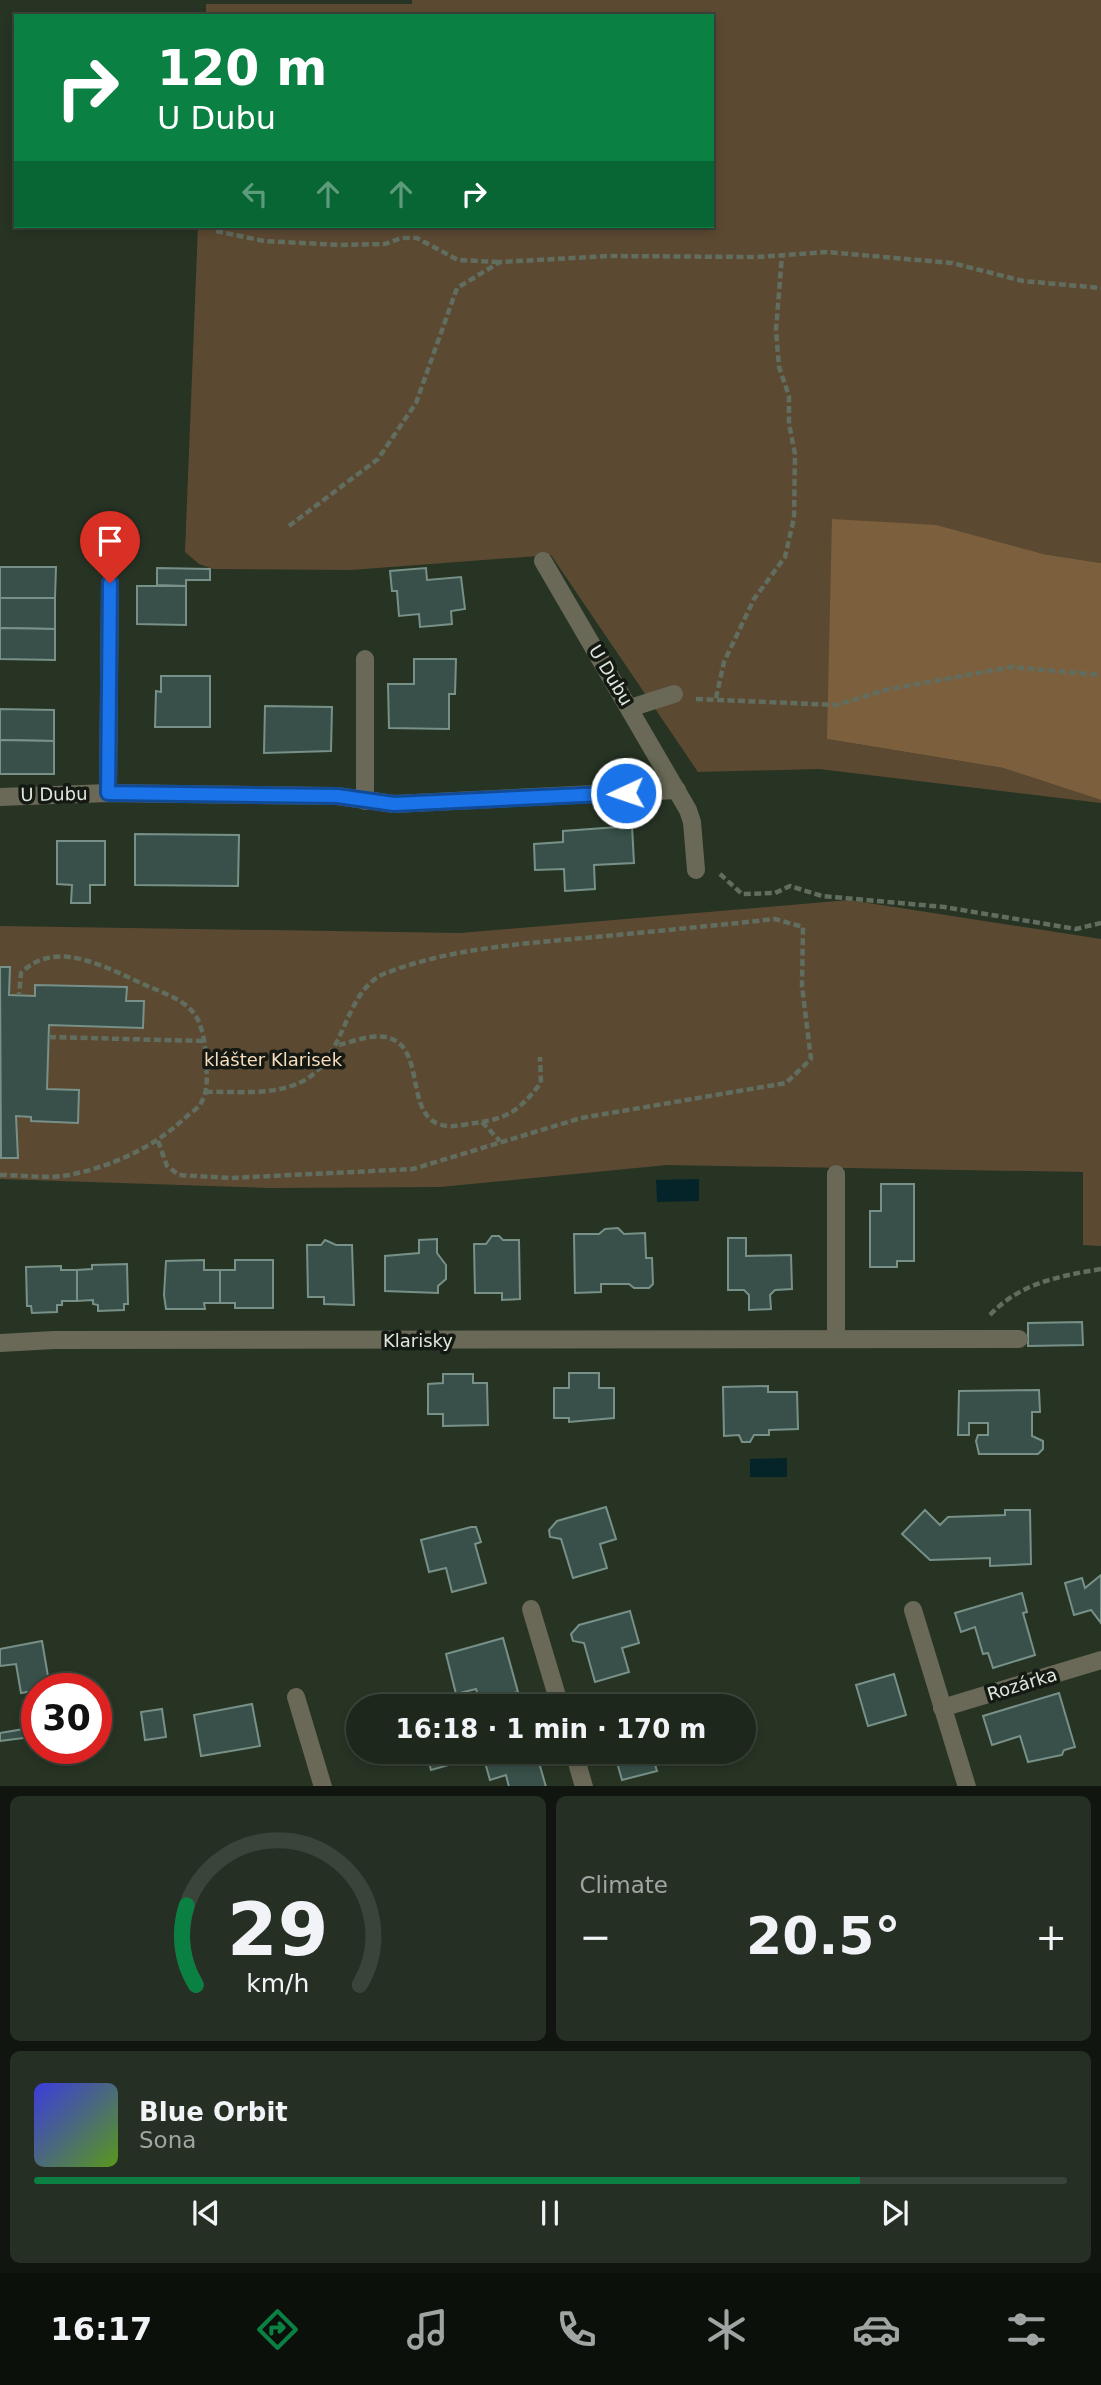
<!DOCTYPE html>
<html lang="en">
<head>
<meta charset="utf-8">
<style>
  body { margin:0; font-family:"DejaVu Sans",sans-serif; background:#252f24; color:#f1f3f6; height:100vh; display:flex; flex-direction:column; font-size:26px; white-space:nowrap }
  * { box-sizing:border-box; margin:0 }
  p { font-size:23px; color:#a0a5a3 }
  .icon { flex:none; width:38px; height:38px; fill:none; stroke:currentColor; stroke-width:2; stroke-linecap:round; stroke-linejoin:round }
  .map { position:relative; height:1786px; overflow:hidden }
  .side { display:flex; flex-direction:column; gap:10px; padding:10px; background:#10150f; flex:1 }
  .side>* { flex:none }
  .top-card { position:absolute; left:14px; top:14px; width:700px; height:214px; border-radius:0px; box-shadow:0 4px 10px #0003,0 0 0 2px #3b443a; background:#0b8043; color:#fff; overflow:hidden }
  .speed { position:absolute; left:21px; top:1673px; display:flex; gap:14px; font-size:35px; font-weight:700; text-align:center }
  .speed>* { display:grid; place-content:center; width:91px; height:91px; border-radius:50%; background:#1d271b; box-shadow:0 4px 10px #0003,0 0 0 2px #3b443a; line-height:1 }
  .speed .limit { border:10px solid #d22; background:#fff; color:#111 }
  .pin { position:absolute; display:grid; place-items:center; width:60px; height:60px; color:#fff; margin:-72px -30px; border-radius:50% 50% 50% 0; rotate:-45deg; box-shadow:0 0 7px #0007 }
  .pin .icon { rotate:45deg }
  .me { position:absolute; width:77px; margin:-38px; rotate:267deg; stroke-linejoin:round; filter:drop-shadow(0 0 5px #0008) }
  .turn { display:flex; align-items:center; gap:24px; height:147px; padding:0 28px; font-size:32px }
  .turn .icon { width:91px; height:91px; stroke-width:2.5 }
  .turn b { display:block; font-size:49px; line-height:60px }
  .lanes { display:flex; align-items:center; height:66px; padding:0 28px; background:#0003; justify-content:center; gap:35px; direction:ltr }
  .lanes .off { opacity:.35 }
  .big { font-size:52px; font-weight:800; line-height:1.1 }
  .side .card { flex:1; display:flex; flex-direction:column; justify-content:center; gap:10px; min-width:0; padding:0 24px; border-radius:10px; background:#252f24 }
  .side .dial { align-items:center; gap:0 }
  .dial svg { height:182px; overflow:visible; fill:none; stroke:#3b443a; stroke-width:7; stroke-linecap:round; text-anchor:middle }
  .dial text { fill:#f1f3f6; stroke:none }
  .song { display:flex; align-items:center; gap:21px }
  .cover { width:84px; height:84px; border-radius:10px; background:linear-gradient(135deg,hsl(240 70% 55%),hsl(90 70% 35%)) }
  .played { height:7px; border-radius:4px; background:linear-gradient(90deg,#0b8043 80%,#3b443a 80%) }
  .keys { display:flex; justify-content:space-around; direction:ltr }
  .heat { display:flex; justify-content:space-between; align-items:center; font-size:38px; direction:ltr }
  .side .tiles { flex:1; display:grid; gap:10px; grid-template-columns:1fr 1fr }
  .card:last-child { grid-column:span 2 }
  .trip { position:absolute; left:346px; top:1694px; width:410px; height:70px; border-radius:35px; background:#1d271b; box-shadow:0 4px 10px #0003,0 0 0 2px #3b443a; font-weight:800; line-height:70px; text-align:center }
  .menu { display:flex; height:112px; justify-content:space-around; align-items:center; background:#0c100b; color:#a0a5a3 }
  .menu .icon { width:49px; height:49px }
  .menu .current { color:#0b8043 }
  .menu b { font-size:32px; color:#f1f3f6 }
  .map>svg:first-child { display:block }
  .green { fill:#5c4932 }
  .forest { fill:#7c5f3d }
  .water { fill:#052429 }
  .building { fill:#385049; stroke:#779088; stroke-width:2 }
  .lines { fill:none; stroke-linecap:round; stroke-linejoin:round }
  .path { stroke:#616d5e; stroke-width:4.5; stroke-dasharray:7 3.5; stroke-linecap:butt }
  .service { stroke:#6a6957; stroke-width:18 }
  .minor { stroke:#6a6957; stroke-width:18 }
  .route-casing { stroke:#114b97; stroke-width:18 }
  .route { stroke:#1a73e8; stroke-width:12 }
  .labels { text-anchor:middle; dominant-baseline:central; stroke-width:7; stroke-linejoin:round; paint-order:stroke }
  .street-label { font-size:18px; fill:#dfe7dd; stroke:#141913 }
  .park-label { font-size:18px; fill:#faddbb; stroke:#141913 }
</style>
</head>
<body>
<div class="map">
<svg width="1101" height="1787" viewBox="0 0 1101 1787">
  <rect width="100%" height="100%" fill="#273424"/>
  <!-- green -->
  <g class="green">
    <polygon points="412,0 1101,0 1101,563 1043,554 827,739 1003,768 1101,800 1101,803 819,769 698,772 551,555 351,570 213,569 199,564 185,552 198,226 712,226 712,16 206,16 206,4 412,4"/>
    <polygon points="849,900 1101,939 1101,1246 1083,1245 1083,1172 667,1165 440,1187 270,1188 0,1179 0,926 460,933"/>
  </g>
  <!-- forest -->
  <polygon class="forest" points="832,519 936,525 1043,554 1101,563 1101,800 1003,768 827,739"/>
  <!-- water -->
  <g class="water">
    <polygon points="699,1179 699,1201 657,1202 656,1180"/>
    <polygon points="787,1458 787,1477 750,1477 750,1459"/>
  </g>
  <!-- building -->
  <g class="building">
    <polygon points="0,567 56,567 55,598 0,598"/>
    <polygon points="157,568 210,569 210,580 186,580 186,586 157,585"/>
    <polygon points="426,568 427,580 461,577 465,609 451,611 452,624 420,627 419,614 399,616 397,591 392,591 390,571"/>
    <polygon points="137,586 186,586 186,625 137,624"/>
    <polygon points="0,598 55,598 55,629 0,628"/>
    <polygon points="0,628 55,629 55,660 0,659"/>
    <polygon points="414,659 456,659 455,694 449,694 449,729 389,728 388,684 414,684"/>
    <polygon points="161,676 210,676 210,727 155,727 156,691 161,692"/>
    <polygon points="265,706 332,707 331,751 264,753"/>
    <polygon points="0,709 54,710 54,741 0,740"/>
    <polygon points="0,740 54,741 54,774 0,774"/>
    <polygon points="632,826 634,863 594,865 595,889 565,891 564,869 535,870 534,844 563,842 563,831"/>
    <polygon points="135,834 239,835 238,886 135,885"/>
    <polygon points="57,841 105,841 105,885 90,885 90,903 71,903 72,885 57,884"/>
    <polygon points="0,967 10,967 9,995 35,996 35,985 127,987 126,1001 144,1001 143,1028 49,1025 47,1089 79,1090 78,1123 31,1121 31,1117 16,1116 18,1158 1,1158"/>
    <polygon points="881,1184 914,1184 914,1261 897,1261 897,1267 870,1267 870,1211 881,1211"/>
    <polygon points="618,1228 624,1234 645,1233 646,1258 652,1258 653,1284 649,1288 634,1288 629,1284 601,1284 601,1292 575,1293 574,1234 599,1234 605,1229"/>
    <polygon points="492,1236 499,1236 503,1240 519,1240 520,1299 502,1300 502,1293 475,1293 474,1244 486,1244"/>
    <polygon points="728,1238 746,1238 746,1256 791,1255 792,1289 775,1290 770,1295 771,1309 749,1310 749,1295 744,1290 728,1290"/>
    <polygon points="437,1239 437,1253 446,1265 446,1279 438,1286 438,1293 385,1291 385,1256 419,1253 419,1240"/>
    <polygon points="325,1240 336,1245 352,1245 354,1305 324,1304 324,1297 308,1297 307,1245 321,1245"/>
    <polygon points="204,1260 204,1270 220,1270 220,1303 204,1303 205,1309 166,1309 164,1295 166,1261"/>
    <polygon points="235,1260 273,1260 273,1308 235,1308 235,1303 220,1303 220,1270 235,1270"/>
    <polygon points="127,1264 128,1304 124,1304 124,1310 98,1311 98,1305 93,1304 93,1300 77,1301 77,1270 92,1269 92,1265"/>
    <polygon points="61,1266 61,1270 77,1270 77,1301 62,1301 62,1305 57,1305 57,1312 32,1313 31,1306 27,1306 26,1267"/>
    <polygon points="1082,1322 1083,1345 1028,1346 1028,1323"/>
    <polygon points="569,1373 599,1373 599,1388 614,1388 614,1418 569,1422 569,1418 554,1418 554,1388 569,1388"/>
    <polygon points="443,1374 473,1374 473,1383 487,1383 488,1425 443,1426 443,1414 428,1414 428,1384 443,1383"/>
    <polygon points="768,1386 768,1392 797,1392 798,1429 769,1430 769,1435 754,1435 750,1442 742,1442 739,1435 724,1436 723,1387"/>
    <polygon points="1039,1390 1040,1412 1032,1412 1032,1436 1043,1441 1043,1449 1038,1454 979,1454 976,1441 978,1435 988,1435 988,1423 969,1423 969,1435 958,1435 959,1391"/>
    <polygon points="606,1507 616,1539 600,1544 607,1568 573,1578 561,1539 550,1537 549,1530 557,1521"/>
    <polygon points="925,1510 940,1525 948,1517 1005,1515 1005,1510 1030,1510 1031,1564 990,1566 990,1558 930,1560 902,1534"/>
    <polygon points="471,1527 476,1527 481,1542 475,1544 486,1583 452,1592 446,1568 429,1572 421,1540"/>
    <polygon points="1101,1575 1101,1623 1091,1610 1074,1615 1065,1583 1082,1578 1085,1588"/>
    <polygon points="1022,1593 1027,1612 1023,1613 1035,1655 993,1668 988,1653 983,1654 975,1627 961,1632 955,1613"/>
    <polygon points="630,1611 639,1643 622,1648 629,1672 595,1682 584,1643 573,1641 571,1634 579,1625"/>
    <polygon points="503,1638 518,1692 480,1702 476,1689 456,1694 446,1654"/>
    <polygon points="42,1641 50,1688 21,1693 16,1664 0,1666 0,1649"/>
    <polygon points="894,1674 906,1715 868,1726 856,1685"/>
    <polygon points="1059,1693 1075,1747 1064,1750 1062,1755 1028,1762 1020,1736 992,1745 983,1716"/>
    <polygon points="252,1704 260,1746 201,1756 194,1715"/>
    <polygon points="162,1709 166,1737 145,1740 141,1712"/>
    <polygon points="30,1728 32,1737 0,1741 0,1733"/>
    <polygon points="426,1752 456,1752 459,1762 431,1770"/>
    <polygon points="482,1752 536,1752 546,1787 509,1787 506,1775 490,1780"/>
    <polygon points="614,1752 651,1752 657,1771 622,1780"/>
  </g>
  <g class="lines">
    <!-- path -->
    <g class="path">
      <polyline points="216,231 264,241 341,245 385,244 401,238 417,238 458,260 499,262"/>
      <polyline points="289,526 378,459 416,403 457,288 500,262 609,256 756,257 827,252 952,263 1023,281 1101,288"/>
      <polyline points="716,698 724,662 754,599 785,557 794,518 795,454 789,424 789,396 779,367 776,330 782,255"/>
      <polyline points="696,699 837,705 885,690 1011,667 1101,675"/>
      <polyline points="720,874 742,894 775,893 790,886 822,896 944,907 1076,929 1101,923"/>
      <polyline points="49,1037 203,1041"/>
      <path d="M339,1045c20,-5 43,-16 61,-1 23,21 7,79 48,82 8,1 19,-2 27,-3 35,-5 44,-13 66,-40l-1,-26"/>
      <polyline points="482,1122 500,1141"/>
      <path d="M158,1141l9,25 12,9 52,3 182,-9 168,-51 205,-35 25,-24 -9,-73 1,-59 -28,-8c-64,7 -128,13 -191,19 -66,6 -136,11 -198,35 -44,17 -39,89 -87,110 -28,13 -65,8 -95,9"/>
      <path d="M0,1175c22,0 48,4 69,0 44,-9 86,-28 118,-59 5,-4 13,-9 15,-15 6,-10 5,-25 4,-37 0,-16 -3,-44 -16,-55 -12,-12 -32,-18 -47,-25 -38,-17 -88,-46 -122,-11l-2,22"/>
      <path d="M990,1315c30,-32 69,-39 111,-46"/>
    </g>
    <!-- service -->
    <polyline class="service" points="296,1697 323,1787"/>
    <!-- minor -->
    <g class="minor">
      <polyline points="543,561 688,810 692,822 696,870"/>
      <polyline points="630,708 674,694"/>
      <polyline points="108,793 110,583"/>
      <polyline points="0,797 108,793 337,796 394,804 677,790"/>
      <polyline points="365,801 365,659"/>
      <polyline points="836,1339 836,1174"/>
      <polyline points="0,1343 54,1340 1019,1339"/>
      <polyline points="531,1609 560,1706"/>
      <polyline points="913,1610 967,1787"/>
      <polyline points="942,1708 1101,1660"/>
      <polyline points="574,1752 584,1787"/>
    </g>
  </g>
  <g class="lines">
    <defs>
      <polyline id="route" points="110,583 108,793 337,796 394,804 626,793"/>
    </defs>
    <!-- route casing -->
    <use href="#route" class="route-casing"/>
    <!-- route -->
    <use href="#route" class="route"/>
  </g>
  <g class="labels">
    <!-- street labels -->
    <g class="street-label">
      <text transform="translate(611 675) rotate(59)">U Dubu</text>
      <text transform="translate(54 794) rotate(-1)">U Dubu</text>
      <text x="418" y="1340">Klarisky</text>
      <text transform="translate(1022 1684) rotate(-17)">Rozárka</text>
    </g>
    <!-- park labels -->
    <g class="park-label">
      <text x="273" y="1059">klášter Klarisek</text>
    </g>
  </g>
</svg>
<div class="speed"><div class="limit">30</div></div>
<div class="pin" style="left:110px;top:583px;background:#d93025"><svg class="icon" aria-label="arrive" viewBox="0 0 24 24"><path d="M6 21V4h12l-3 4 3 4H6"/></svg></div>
<svg class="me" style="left:626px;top:793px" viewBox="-20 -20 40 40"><circle r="17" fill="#1a73e8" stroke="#fff" stroke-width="3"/><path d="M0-11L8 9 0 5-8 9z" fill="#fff"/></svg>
<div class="trip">16:18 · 1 min · 170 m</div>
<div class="top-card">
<div class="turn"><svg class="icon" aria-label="right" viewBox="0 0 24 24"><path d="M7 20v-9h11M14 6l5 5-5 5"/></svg><div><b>120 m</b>U Dubu</div></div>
<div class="lanes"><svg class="icon off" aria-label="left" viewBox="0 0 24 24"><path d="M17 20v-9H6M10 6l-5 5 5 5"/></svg><svg class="icon off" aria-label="ahead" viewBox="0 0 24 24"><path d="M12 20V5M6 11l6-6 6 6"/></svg><svg class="icon off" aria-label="ahead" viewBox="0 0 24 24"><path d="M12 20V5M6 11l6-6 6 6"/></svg><svg class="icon" aria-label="right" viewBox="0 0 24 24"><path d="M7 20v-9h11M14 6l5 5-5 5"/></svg></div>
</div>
</div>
<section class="side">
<div class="tiles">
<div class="card dial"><svg viewBox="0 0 100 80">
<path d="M14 69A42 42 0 1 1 86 69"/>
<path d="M14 69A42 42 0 0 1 10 34" stroke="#0b8043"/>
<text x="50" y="56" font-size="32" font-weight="700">29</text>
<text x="50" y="72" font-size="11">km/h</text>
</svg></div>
<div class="card"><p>Climate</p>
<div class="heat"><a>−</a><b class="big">20.5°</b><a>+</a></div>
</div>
<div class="card">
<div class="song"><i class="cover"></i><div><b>Blue Orbit</b><p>Sona</p></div></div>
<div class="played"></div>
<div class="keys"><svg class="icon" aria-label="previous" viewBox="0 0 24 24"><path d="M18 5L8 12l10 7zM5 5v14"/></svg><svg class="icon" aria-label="pause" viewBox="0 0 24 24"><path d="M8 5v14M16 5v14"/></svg><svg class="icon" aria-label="next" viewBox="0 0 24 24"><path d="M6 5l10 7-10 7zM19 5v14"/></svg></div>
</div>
</div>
</section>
<nav class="menu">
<b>16:17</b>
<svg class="icon current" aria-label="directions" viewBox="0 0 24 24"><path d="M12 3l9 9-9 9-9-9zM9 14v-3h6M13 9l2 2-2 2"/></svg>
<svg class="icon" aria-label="music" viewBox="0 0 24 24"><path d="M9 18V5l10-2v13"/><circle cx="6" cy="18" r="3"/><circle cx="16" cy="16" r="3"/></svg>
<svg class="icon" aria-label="phone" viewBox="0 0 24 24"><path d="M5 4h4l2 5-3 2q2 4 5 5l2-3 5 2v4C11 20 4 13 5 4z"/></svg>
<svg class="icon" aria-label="climate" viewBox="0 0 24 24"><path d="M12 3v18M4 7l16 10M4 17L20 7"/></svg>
<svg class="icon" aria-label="car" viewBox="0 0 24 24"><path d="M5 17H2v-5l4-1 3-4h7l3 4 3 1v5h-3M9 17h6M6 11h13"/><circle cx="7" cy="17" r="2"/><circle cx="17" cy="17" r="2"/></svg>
<svg class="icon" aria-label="filters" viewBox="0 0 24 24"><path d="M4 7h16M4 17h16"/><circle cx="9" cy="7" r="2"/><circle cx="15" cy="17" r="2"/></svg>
</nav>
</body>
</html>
